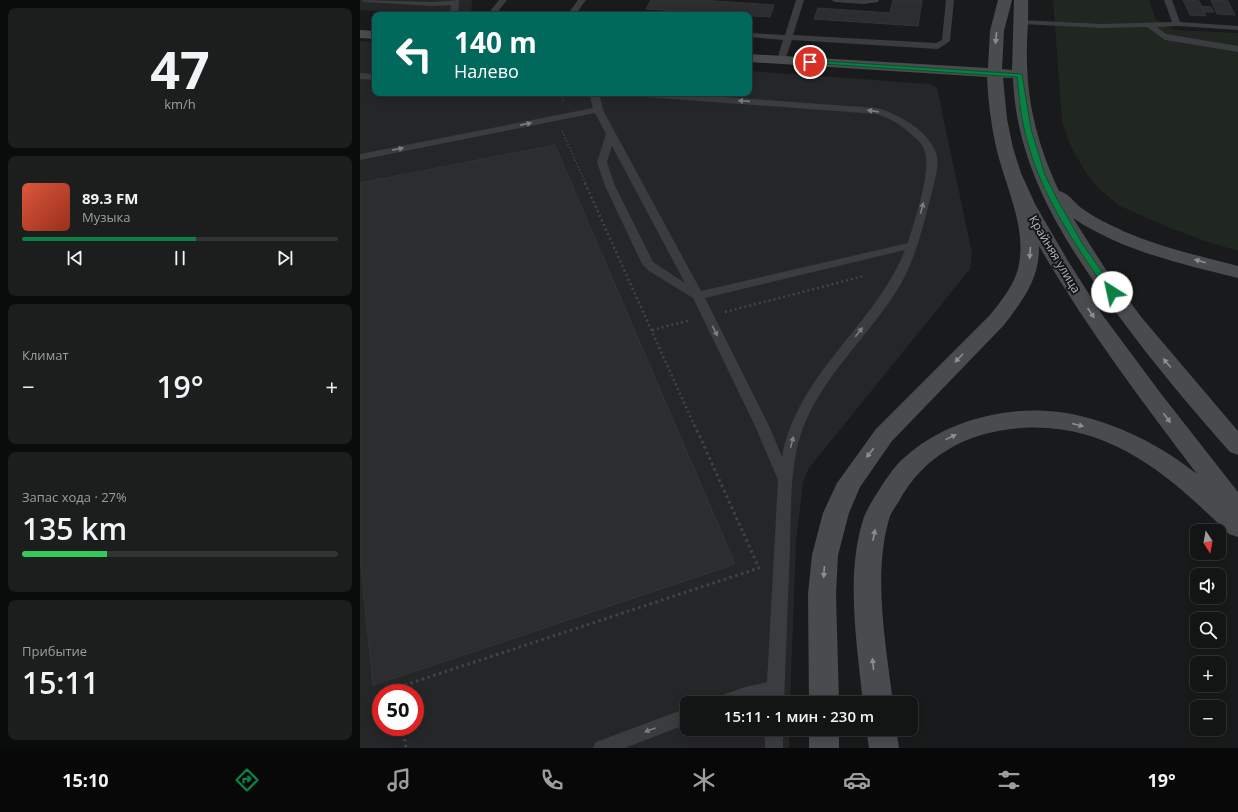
<!DOCTYPE html>
<html lang="ru">
<head>
<meta charset="utf-8">
<style>
  body { margin:0; font-family:"Open Sans",sans-serif; background:#1c1d1d; color:#f1f3f6; height:100vh; display:flex; flex-direction:column; font-size:15px; white-space:nowrap }
  * { box-sizing:border-box; margin:0 }
  p { font-size:13px; color:#9d9ea0 }
  .icon { flex:none; width:22px; height:22px; fill:none; stroke:currentColor; stroke-width:2; stroke-linecap:round; stroke-linejoin:round }
  .map { position:relative; flex:1; overflow:hidden }
  .side { display:flex; flex-direction:column; gap:8px; padding:8px; background:#0a0b0b; width:360px }
  .side>* { flex:none }
  .guide { position:absolute; left:12px; top:12px; width:380px; height:84px; border-radius:8px; box-shadow:0 2px 10px #0003,0 0 0 1px #323334; background:#00695c; color:#fff; overflow:hidden }
  .needle { width:26px; rotate:169deg }
  .fabs { position:absolute; left:830px; top:524px; display:grid; gap:8px }
  .fabs a { display:grid; place-items:center; width:36px; height:36px; border-radius:8px; background:#131414; box-shadow:0 2px 10px #0003,0 0 0 1px #323334; font-size:20px }
  .speed { position:absolute; left:12px; top:684px; display:flex; gap:8px; font-size:20px; font-weight:700; text-align:center }
  .speed>* { display:grid; place-content:center; width:52px; height:52px; border-radius:50%; background:#131414; box-shadow:0 2px 10px #0003,0 0 0 1px #323334; line-height:1 }
  .speed .limit { border:6px solid #d22; background:#fff; color:#111 }
  .pin { position:absolute; display:grid; place-items:center; width:34px; height:34px; color:#fff; margin:-17px; border:2px solid #fff; border-radius:50%; box-shadow:0 1px 4px #0007 }
  .me { position:absolute; width:44px; margin:-22px; rotate:325deg; stroke-linejoin:round; filter:drop-shadow(0 0 3px #0008) }
  .turn { display:flex; align-items:center; gap:14px; height:84px; padding:0 16px; font-size:18px }
  .turn .icon { width:52px; height:52px; stroke-width:2.5 }
  .turn b { display:block; font-size:28px; line-height:34px }
  .big { font-size:30px; font-weight:600; line-height:1.1 }
  .side .widget { flex:1; display:flex; flex-direction:column; justify-content:center; gap:6px; min-width:0; padding:0 14px; border-radius:8px; background:#1c1d1d }
  .side .dial { align-items:center; gap:0 }
  .dial b { font-size:52px; line-height:1 }
  .song { display:flex; align-items:center; gap:12px }
  .cover { width:48px; height:48px; border-radius:6px; background:linear-gradient(135deg,hsl(10 70% 55%),hsl(10 70% 35%)) }
  .played { height:4px; border-radius:2px; background:linear-gradient(90deg,#0b8043 55%,#323334 55%) }
  .keys { display:flex; justify-content:space-around; direction:ltr }
  .heat { display:flex; justify-content:space-between; align-items:center; font-size:22px; direction:ltr }
  .charge { height:6px; border-radius:3px; background:linear-gradient(90deg,#34c759 27%,#323334 0) }
  .trip { position:absolute; left:320px; top:696px; width:238px; height:40px; border-radius:8px; background:#131414; box-shadow:0 2px 10px #0003,0 0 0 1px #323334; font-weight:600; line-height:40px; text-align:center }
  .tabs { display:flex; height:64px; justify-content:space-around; align-items:center; background:#080808; color:#9d9ea0 }
  .tabs .icon { width:28px; height:28px }
  .tabs .current { color:#0b8043 }
  .tabs b { font-size:18px; color:#f1f3f6 }
  main { display:flex; flex:1; min-height:0 }
  .map>svg:first-child { display:block }
  .built { fill:#252628; fill-rule:evenodd }
  .green { fill:#202620 }
  .building { fill:#2c2d2f; stroke:#333437 }
  .lines { fill:none; stroke-linecap:round; stroke-linejoin:round }
  .path-far2 { stroke:#414346; stroke-width:1.5; stroke-dasharray:1.5 2; stroke-linecap:butt }
  .path-far1 { stroke:#414346; stroke-width:2.5; stroke-dasharray:2 3; stroke-linecap:butt }
  .path { stroke:#414346; stroke-width:3; stroke-dasharray:2.5 3.5; stroke-linecap:butt }
  .lane { fill:#3b3c40; fill-rule:evenodd }
  .secondary { fill:#494c4f; fill-rule:evenodd }
  .oneway { fill:#8a8f94 }
  .oneway2 { fill:#7a7d83 }
  .route { fill:#0b8043; stroke:#07532c }
  .labels { text-anchor:middle; dominant-baseline:central; stroke-width:4; stroke-linejoin:round; paint-order:stroke }
  .street-label { font-size:12px; fill:#adb3b9; stroke:#141516 }
</style>
</head>
<body>
<main>
<section class="side">
<div class="widget dial"><b>47</b><p>km/h</p></div>
<div class="widget">
<div class="song"><i class="cover"></i><div><b>89.3 FM</b><p>Музыка</p></div></div>
<div class="played"></div>
<div class="keys"><svg class="icon" aria-label="previous" viewBox="0 0 24 24"><path d="M18 5L8 12l10 7zM5 5v14"/></svg><svg class="icon" aria-label="pause" viewBox="0 0 24 24"><path d="M8 5v14M16 5v14"/></svg><svg class="icon" aria-label="next" viewBox="0 0 24 24"><path d="M6 5l10 7-10 7zM19 5v14"/></svg></div>
</div>
<div class="widget"><p>Климат</p>
<div class="heat"><a>−</a><b class="big">19°</b><a>+</a></div>
</div>
<div class="widget"><p>Запас хода · 27%</p><b class="big">135 km</b><div class="charge"></div></div>
<div class="widget"><p>Прибытие</p><b class="big">15:11</b></div>
</section>
<div class="map">
<svg width="878" height="748" viewBox="0 0 878 748">
  <rect width="100%" height="100%" fill="#191a1b"/>
  <!-- built -->
  <g class="built">
    <polygon points="0,0 112,0 111,15 0,10"/>
    <path d="M0,41l15,1v51h374v-22l181,13 7,4 35,165 -2,16 -161,199 -6,14 -7,60 -6,161h-103v26h102v19h-429zM21,693h34v34h-34z"/>
  </g>
  <!-- green -->
  <polygon class="green" points="693,0 789,0 796,20 814,30 878,33 878,251 848,242 807,227 760,206 740,190 726,173 711,147 702,121"/>
  <!-- building -->
  <g class="building">
    <polygon points="291,0 339,0 414,5 410,17 286,9"/>
    <polygon points="533,0 562,0 558,26 454,19 458,8 530,13"/>
    <polygon points="823,0 839,1 846,16 830,15"/>
    <polygon points="851,0 868,1 875,15 857,14"/>
    <polygon points="841,6 851,7 854,12 844,12"/>
    <polygon points="195,145 375,564 13,685 0,557 0,183"/>
  </g>
  <g class="lines">
    <!-- path-far2 -->
    <g class="path-far2">
      <polyline points="201,93 204,102"/>
      <polyline points="202,131 226,184"/>
    </g>
    <!-- path-far1 -->
    <g class="path-far1">
      <polyline points="225,183 335,427"/>
      <polyline points="365,312 504,276"/>
      <polyline points="292,330 331,320"/>
    </g>
    <!-- path -->
    <g class="path">
      <polyline points="39,693 39,687 399,568 335,426"/>
      <polyline points="43,727 46,748"/>
    </g>
    <!-- lane -->
    <g class="lane">
      <polygon points="1,0 73,2 99,0 98,15 90,15 91,5 73,6 5,2"/>
      <polygon points="139,0 147,0 135,15 127,15"/>
      <polygon points="218,0 226,0 215,15 207,15"/>
      <polygon points="436,0 444,0 433,35 576,43 582,40 586,0 594,0 590,41 578,49 432,40 425,60 424,62 418,62 417,60 423,40 389,37 389,33 425,35"/>
      <polygon points="471,0 519,0 518,2 504,4 475,2"/>
      <polygon points="804,0 812,0 820,22 878,26 878,30 817,26 797,27 806,34 878,46 878,52 805,40 787,27 742,28 661,24 657,22 661,20 742,24 812,22"/>
      <polygon points="0,73 15,74 15,80 0,79"/>
      <path d="M229,93h10l4,17 98,181 207,-48c6,-22 26,-76 15,-96 -2,-5 -8,-9 -12,-13 -11,-10 -21,-16 -35,-20l-245,-18 -5,-3h43l208,15c22,6 54,24 60,48 2,13 -3,27 -6,40 -9,34 -16,66 -35,96 -32,50 -80,90 -97,148 -9,34 -8,71 -9,106 -2,52 -4,105 -6,157h-18v-5l-21,5h-31l3,-6 28,-10 22,-5 11,-202 -22,-52 -63,-130 -44,-27 -7,-7 -37,-78 -8,-24 9,-28 -11,-21 -235,47v-6l233,-46zM252,146l73,137 -32,-21 -38,-76 -8,-24zM545,250c-31,77 -107,122 -123,207l-12,-29 -65,-130z"/>
      <polygon points="327,708 327,724 265,748 233,748 236,742"/>
      <rect x="405" y="729" width="18" height="19"/>
    </g>
    <!-- secondary -->
    <g class="secondary">
      <path d="M638,0h14l-8,31 -2,38 10,1 2,-70h14c1,21 -2,43 -1,64 1,45 13,86 32,127 9,2 14,10 21,16 13,10 29,17 43,24 37,16 76,25 115,35v12c-56,-14 -116,-27 -165,-60l33,52 36,48 96,113v24l-8,-3c-39,-44 -77,-89 -112,-137 -52,-70 -102,-147 -105,-237h-10l4,41 6,29 8,25 14,31 33,57 33,52 61,82 76,97v45l-9,-3c-59,-58 -119,-112 -208,-106 -26,2 -50,8 -72,21 -22,13 -38,30 -50,52 -3,5 -7,10 -9,15 -18,57 -4,129 3,187h-30c-6,-59 -18,-130 1,-186 4,-10 10,-19 15,-27 8,-12 15,-24 26,-33 43,-39 111,-54 167,-43 47,10 88,31 125,60 -56,-74 -112,-148 -158,-228 1,32 -16,54 -35,79l-112,116 -32,46 -11,26 -11,42 -2,39 3,109h-30l-1,-109 4,-39 11,-42 14,-30 39,-54 114,-114c11,-14 23,-28 28,-46 10,-41 -13,-83 -22,-122 -5,-23 -8,-46 -9,-70l-238,-15v-8l239,14 2,-37z"/>
      <polygon points="0,30 15,31 15,39 0,38"/>
      <rect x="449" y="729" width="30" height="19"/>
      <polygon points="506,729 536,729 539,748 509,748"/>
    </g>
  </g>
  <!-- one-way arrows -->
  <defs><path id="oneway-solid" d="M-6-.8H1V-3.2L6.5 0L1 3.2V.8H-6Z"/></defs>
  <g class="oneway">
    <use href="#oneway-solid" transform="translate(636 38) rotate(95)"/>
    <use href="#oneway-solid" transform="translate(670 253) rotate(94)"/>
    <use href="#oneway-solid" transform="translate(840 261) rotate(-164)"/>
    <use href="#oneway-solid" transform="translate(731 313) rotate(56)"/>
    <use href="#oneway-solid" transform="translate(599 358) rotate(134)"/>
    <use href="#oneway-solid" transform="translate(807 363) rotate(-130)"/>
    <use href="#oneway-solid" transform="translate(807 418) rotate(53)"/>
    <use href="#oneway-solid" transform="translate(718 425) rotate(14)"/>
    <use href="#oneway-solid" transform="translate(591 437) rotate(-26)"/>
    <use href="#oneway-solid" transform="translate(510 453) rotate(128)"/>
    <use href="#oneway-solid" transform="translate(514 535) rotate(-79)"/>
    <use href="#oneway-solid" transform="translate(464 572) rotate(94)"/>
    <use href="#oneway-solid" transform="translate(513 664) rotate(-96)"/>
  </g>
  <g class="oneway2">
    <use href="#oneway-solid" transform="translate(384 101) rotate(-176)"/>
    <use href="#oneway-solid" transform="translate(513 111) rotate(-172)"/>
    <use href="#oneway-solid" transform="translate(166 124) rotate(-11)"/>
    <use href="#oneway-solid" transform="translate(38 149) rotate(-11)"/>
    <use href="#oneway-solid" transform="translate(562 208) rotate(-75)"/>
    <use href="#oneway-solid" transform="translate(355 331) rotate(63)"/>
    <use href="#oneway-solid" transform="translate(499 332) rotate(-52)"/>
    <use href="#oneway-solid" transform="translate(432 442) rotate(-76)"/>
    <use href="#oneway-solid" transform="translate(290 730) rotate(160)"/>
  </g>
  <!-- route -->
  <path class="route" d="M448,60l214,14 9,55 14,46 11,22 26,46 34,49 -1,2h-6c-35,-51 -72,-104 -85,-166 -4,-16 -5,-34 -7,-51l-207,-14h-2z"/>
  <g class="labels">
    <!-- street labels -->
    <g class="street-label">
      <text transform="translate(695 254) rotate(59)">Крайняя улица</text>
    </g>
  </g>
</svg>
<div class="fabs">
<a><svg class="needle" viewBox="-14 -14 28 28"><path d="M0-13l5 13h-10z" fill="#e53935"/><path d="M0 13l5-13h-10z" fill="#9d9ea0"/></svg></a>
<a><svg class="icon" aria-label="sound" viewBox="0 0 24 24"><path d="M4 9h4l5-4v14l-5-4H4zM17 9q2 3 0 6"/></svg></a>
<a><svg class="icon" aria-label="search" viewBox="0 0 24 24"><circle cx="10" cy="10" r="6"/><path d="M15 15l6 6"/></svg></a>
<a>+</a>
<a>−</a>
</div>
<div class="speed"><div class="limit">50</div></div>
<div class="pin" style="left:450px;top:62px;background:#d93025"><svg class="icon" aria-label="arrive" viewBox="0 0 24 24"><path d="M6 21V4h12l-3 4 3 4H6"/></svg></div>
<svg class="me" style="left:752px;top:292px" viewBox="-20 -20 40 40"><circle r="19" fill="#fff"/><path d="M0-13L10 11 0 6-10 11z" fill="#0b8043"/></svg>
<div class="trip">15:11 · 1 мин · 230 m</div>
<div class="guide">
<div class="turn"><svg class="icon" aria-label="left" viewBox="0 0 24 24"><path d="M17 20v-9H6M10 6l-5 5 5 5"/></svg><div><b>140 m</b>Налево</div></div>
</div>
</div>
</main>
<nav class="tabs">
<b>15:10</b>
<svg class="icon current" aria-label="directions" viewBox="0 0 24 24"><path d="M12 3l9 9-9 9-9-9zM9 14v-3h6M13 9l2 2-2 2"/></svg>
<svg class="icon" aria-label="music" viewBox="0 0 24 24"><path d="M9 18V5l10-2v13"/><circle cx="6" cy="18" r="3"/><circle cx="16" cy="16" r="3"/></svg>
<svg class="icon" aria-label="phone" viewBox="0 0 24 24"><path d="M5 4h4l2 5-3 2q2 4 5 5l2-3 5 2v4C11 20 4 13 5 4z"/></svg>
<svg class="icon" aria-label="climate" viewBox="0 0 24 24"><path d="M12 3v18M4 7l16 10M4 17L20 7"/></svg>
<svg class="icon" aria-label="car" viewBox="0 0 24 24"><path d="M5 17H2v-5l4-1 3-4h7l3 4 3 1v5h-3M9 17h6M6 11h13"/><circle cx="7" cy="17" r="2"/><circle cx="17" cy="17" r="2"/></svg>
<svg class="icon" aria-label="filters" viewBox="0 0 24 24"><path d="M4 7h16M4 17h16"/><circle cx="9" cy="7" r="2"/><circle cx="15" cy="17" r="2"/></svg>
<b>19°</b>
</nav>
</body>
</html>
